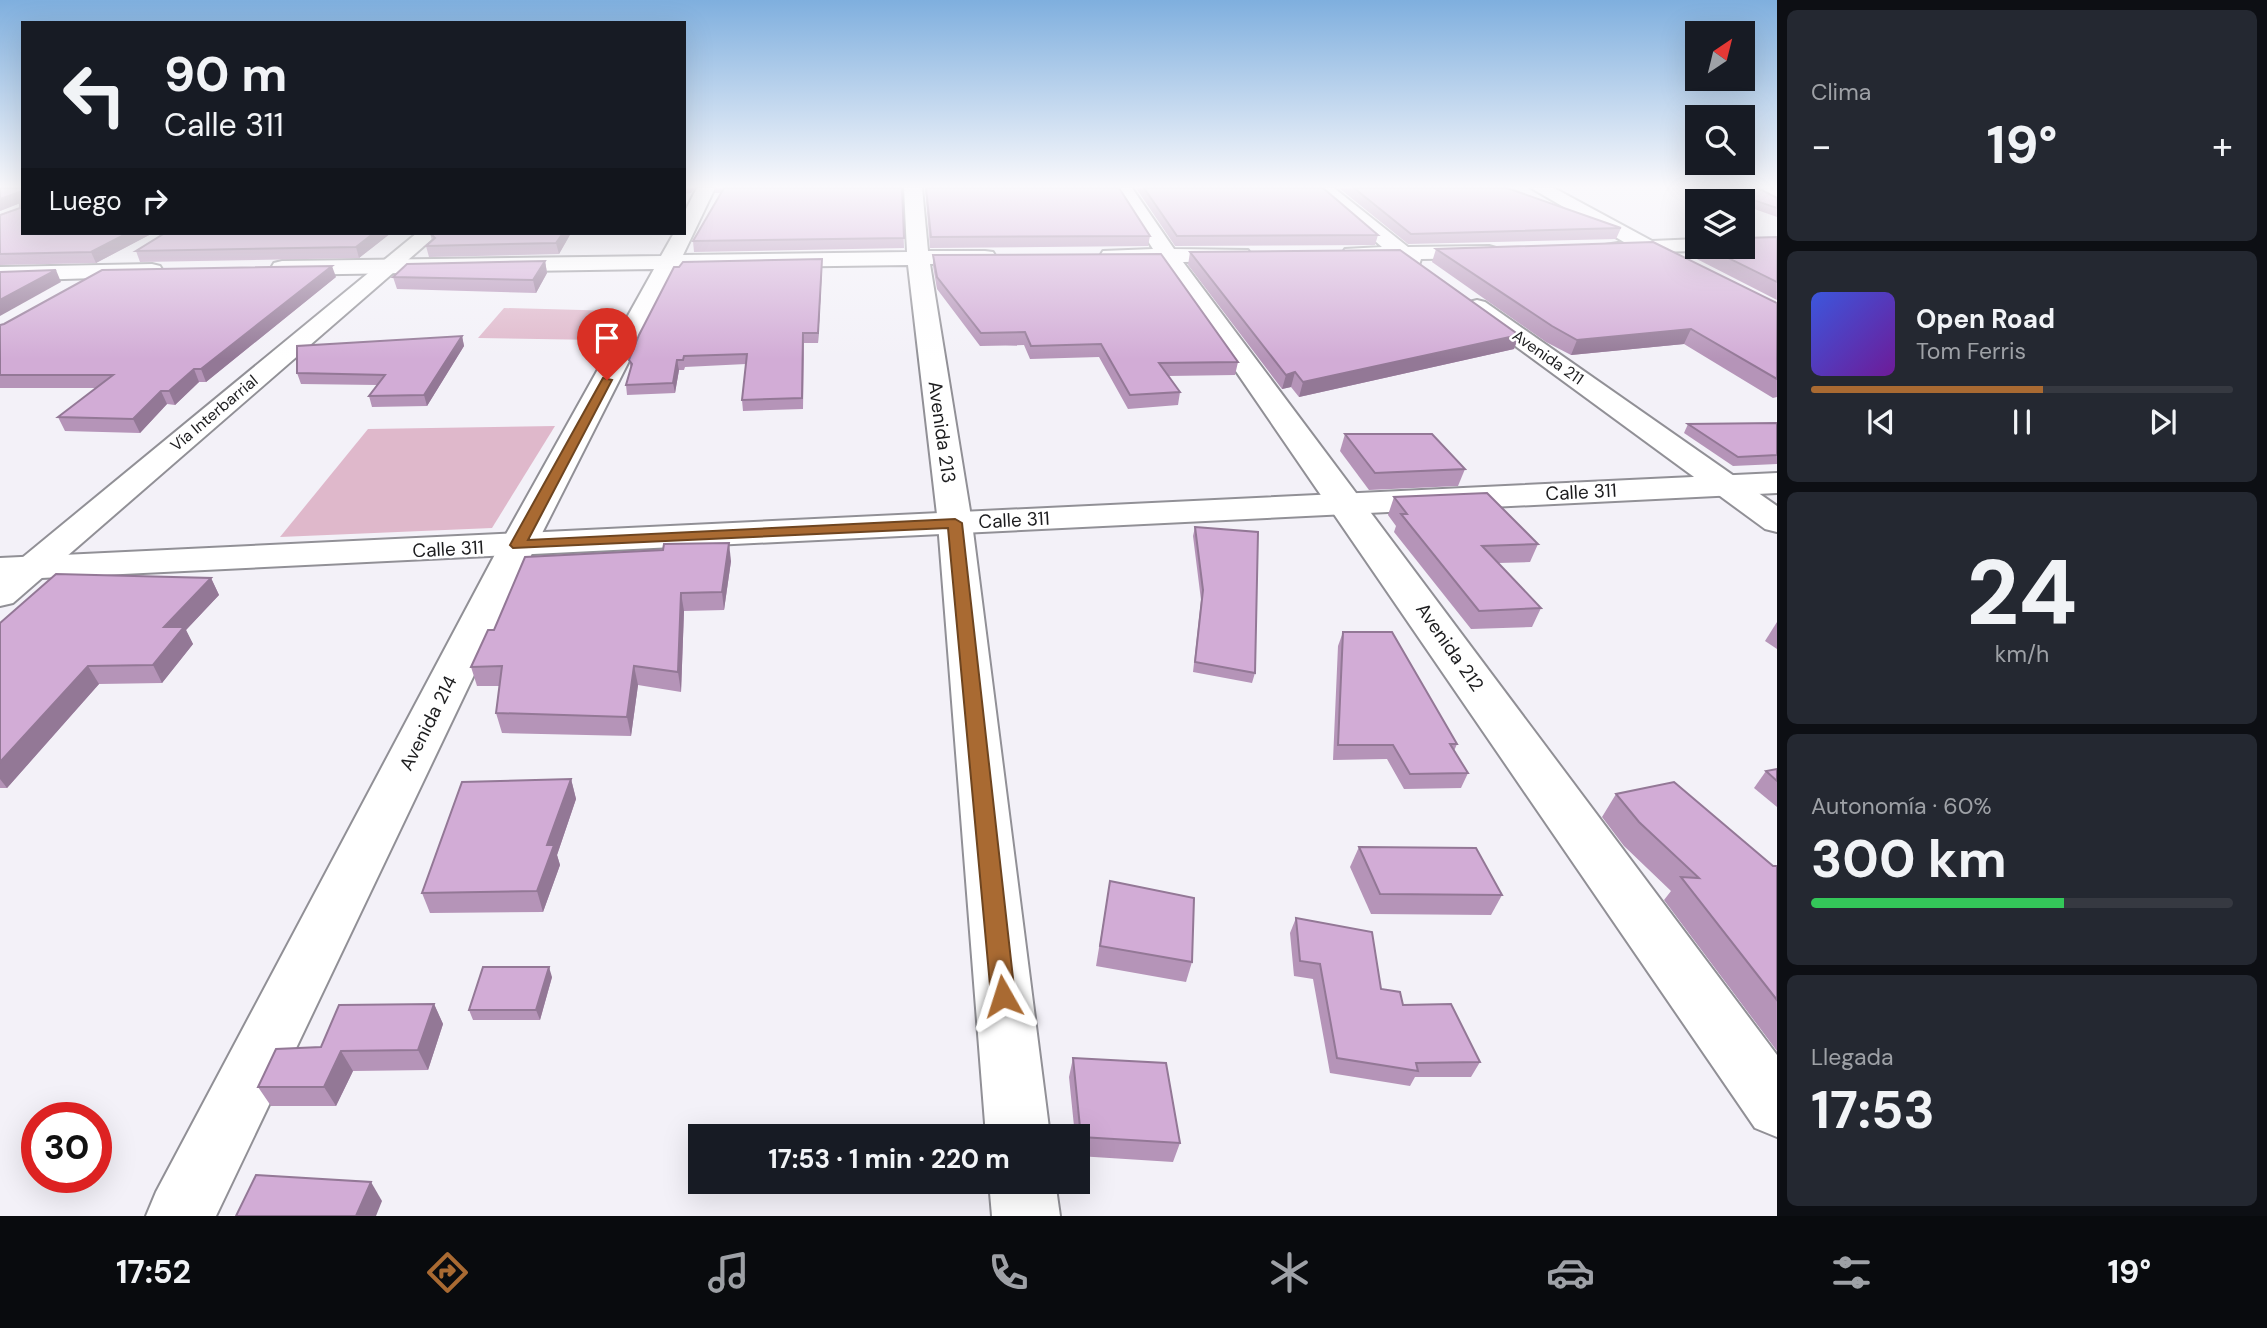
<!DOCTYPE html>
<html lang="es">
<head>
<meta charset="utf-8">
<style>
  body { margin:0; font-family:"DM Sans",sans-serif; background:#242831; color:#f1f3f6; height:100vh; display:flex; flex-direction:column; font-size:26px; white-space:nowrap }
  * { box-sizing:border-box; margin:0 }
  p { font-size:23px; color:#9ea1a6 }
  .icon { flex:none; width:38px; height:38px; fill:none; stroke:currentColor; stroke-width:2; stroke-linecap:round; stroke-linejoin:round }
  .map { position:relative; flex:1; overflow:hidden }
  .side { display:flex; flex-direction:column; gap:10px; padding:10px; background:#0d0f14; width:490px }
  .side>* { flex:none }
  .hud { position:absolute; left:21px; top:21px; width:665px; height:214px; border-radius:0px; box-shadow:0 7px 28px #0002; background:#171b24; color:#f1f3f6; overflow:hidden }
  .needle { width:46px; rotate:35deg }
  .fabs { position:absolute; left:1685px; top:21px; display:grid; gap:14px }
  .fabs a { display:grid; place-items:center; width:70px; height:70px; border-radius:0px; background:#171b24; box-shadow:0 7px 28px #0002; font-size:35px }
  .speed { position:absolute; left:21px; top:1102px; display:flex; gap:14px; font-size:35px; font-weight:700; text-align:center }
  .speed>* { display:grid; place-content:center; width:91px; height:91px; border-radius:50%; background:#171b24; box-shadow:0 7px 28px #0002; line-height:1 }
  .speed .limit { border:10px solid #d22; background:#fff; color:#111 }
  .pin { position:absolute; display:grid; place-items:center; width:60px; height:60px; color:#fff; margin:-72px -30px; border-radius:50% 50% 50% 0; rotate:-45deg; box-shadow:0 0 7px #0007 }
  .pin .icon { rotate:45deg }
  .me { position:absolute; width:77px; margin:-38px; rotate:354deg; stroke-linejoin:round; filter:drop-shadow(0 0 5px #0008) }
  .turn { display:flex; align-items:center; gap:24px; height:147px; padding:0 28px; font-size:32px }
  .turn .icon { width:91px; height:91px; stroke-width:2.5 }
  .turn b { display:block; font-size:49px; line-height:60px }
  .then { display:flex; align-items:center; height:66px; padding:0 28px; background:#0003; gap:14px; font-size:26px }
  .big { font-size:52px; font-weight:700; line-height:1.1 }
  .side .card { flex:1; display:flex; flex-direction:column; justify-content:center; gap:10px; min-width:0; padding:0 24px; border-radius:10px; background:#242831 }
  .side .dial { align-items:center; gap:0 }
  .dial b { font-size:91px; line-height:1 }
  .song { display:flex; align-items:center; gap:21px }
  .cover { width:84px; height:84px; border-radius:10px; background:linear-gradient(135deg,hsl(230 70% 55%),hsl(280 70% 35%)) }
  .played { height:7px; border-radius:4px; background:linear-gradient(90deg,#a96a32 55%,#363941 55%) }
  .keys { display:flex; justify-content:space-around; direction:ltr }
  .heat { display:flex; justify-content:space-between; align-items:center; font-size:38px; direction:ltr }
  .charge { height:10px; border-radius:5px; background:linear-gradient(90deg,#34c759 60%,#363941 0) }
  .trip { position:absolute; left:688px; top:1124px; width:402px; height:70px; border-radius:0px; background:#171b24; box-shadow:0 7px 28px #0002; font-weight:700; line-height:70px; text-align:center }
  .dock { display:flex; height:112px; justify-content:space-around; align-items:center; background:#090b0e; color:#9ea1a6 }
  .dock .icon { width:49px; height:49px }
  .dock .on { color:#a96a32 }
  .dock b { font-size:32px; color:#f1f3f6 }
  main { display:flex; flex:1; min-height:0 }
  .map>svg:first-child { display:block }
  .green { fill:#dfb8cb }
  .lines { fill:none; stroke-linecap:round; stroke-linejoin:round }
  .minor-casing { stroke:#919096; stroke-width:4 }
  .tertiary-casing { stroke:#919096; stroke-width:4 }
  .primary-casing { stroke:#919096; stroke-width:4 }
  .minor { fill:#fff; fill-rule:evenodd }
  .tertiary { fill:#fff; fill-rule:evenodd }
  .primary { fill:#fff; fill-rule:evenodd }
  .wall { fill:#b594b8 }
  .shaded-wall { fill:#937896 }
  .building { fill:#d2acd6; stroke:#937896; stroke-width:2 }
  .route { fill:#a96a32; stroke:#6e4520; stroke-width:2 }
  .labels { text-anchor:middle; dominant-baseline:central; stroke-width:5; stroke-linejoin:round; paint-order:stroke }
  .far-street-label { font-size:16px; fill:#1c1c1e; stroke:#fff }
  .street-label { font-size:19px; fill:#1c1c1e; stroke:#fff }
</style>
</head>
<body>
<main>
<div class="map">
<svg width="1777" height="1216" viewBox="0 0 1777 1216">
  <rect width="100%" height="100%" fill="#f3f1f8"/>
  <!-- green -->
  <g class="green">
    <polygon points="504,308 619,311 620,311 598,340 478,338"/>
    <polygon points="555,426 492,528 280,537 368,429"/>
  </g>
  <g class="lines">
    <defs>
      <g id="minor">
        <polygon points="697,188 715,188 683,255 907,252 904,188 922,188 928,251 985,251 993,252 996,257 993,262 985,263 930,264 972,523 1050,1136 986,1136 938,523 908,265 676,268 536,545 216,1216 146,1216 156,1192 500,545 654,269 282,275 274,273 271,268 274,263 282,261 661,256 674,233 684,233 684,213"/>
        <polygon points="1114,188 1132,188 1174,249 1248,250 1251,255 1248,260 1240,261 1183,262 1777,1055 1777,1137 1755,1128 1161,262 1103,261 1100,256 1103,251 1153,249"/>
        <polygon points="1313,188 1334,188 1408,247 1489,246 1496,248 1500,252 1496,256 1489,258 1421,259 1419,265 1411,266 1398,260 1345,259 1342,254 1345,249 1382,247"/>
        <polygon points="1531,188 1554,188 1652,241 1698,239 1698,247 1707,247 1698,251 1605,253 1601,249 1605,245 1624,242"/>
        <polygon points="152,264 160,266 163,271 160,276 0,281 0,267"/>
        <polygon points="1477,300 1485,302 1777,506 1777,532 1765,529 1469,312 1465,307 1469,302"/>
        <polygon points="989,1181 1055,1181 1060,1216 992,1216"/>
      </g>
      <polygon id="tertiary" points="1777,473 1777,493 0,580 0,558"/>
      <polygon id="primary" points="417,233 439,233 13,603 0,606 0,576"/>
    </defs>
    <!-- minor casing -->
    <use href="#minor" class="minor-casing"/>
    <!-- tertiary casing -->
    <use href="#tertiary" class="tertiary-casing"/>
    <!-- primary casing -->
    <use href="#primary" class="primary-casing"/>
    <!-- minor -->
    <use href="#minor" class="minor"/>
    <!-- tertiary -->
    <use href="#tertiary" class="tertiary"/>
    <!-- primary -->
    <use href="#primary" class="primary"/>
  </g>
  <!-- wall -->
  <g class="wall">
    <polygon points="0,188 23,188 23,233 153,233 96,263 0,265 0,215 20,208 20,203 0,211"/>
    <polygon points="684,188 695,188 691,193 684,194"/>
    <polygon points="715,188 902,188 904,248 694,252 693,241 721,193 715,193"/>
    <polygon points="925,188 1119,188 1150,236 1148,246 930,248"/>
    <polygon points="1136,188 1323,188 1378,235 1375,245 1175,246"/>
    <polygon points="1339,188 1507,188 1621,228 1616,239 1408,244"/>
    <polygon points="1696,188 1758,188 1777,198 1777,217 1743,205 1743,201 1733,201"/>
    <polygon points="165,233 391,233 359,258 140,262 136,251"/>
    <polygon points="430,233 571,233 559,254 429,257 426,246 432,241"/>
    <polygon points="1777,237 1777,300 1687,254 1693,240 1698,240 1698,247 1743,247"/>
    <polygon points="1436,249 1777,303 1777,397 1773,398 1684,344 1571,355 1546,342 1432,262"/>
    <polygon points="1190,252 1519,335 1514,349 1299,397 1291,387 1282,389 1188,265"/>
    <polygon points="933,255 1238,362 1235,375 1168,376 1180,392 1178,405 1128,409 1099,357 1030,359 1024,345 980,346 937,289 933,266"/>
    <polygon points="545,261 547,273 536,293 397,289 393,277"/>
    <polygon points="822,268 818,343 804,343 803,409 743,411 742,400 746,364 685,367 684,370 679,370 675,393 627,395 626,385 631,369 629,360"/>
    <polygon points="336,277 206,382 199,382 175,405 167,404 140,433 65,431 58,417 96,388 0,388 0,325"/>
    <polygon points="462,336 464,346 427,406 372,407 369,396 377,385 301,384 297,373"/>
    <polygon points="1777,423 1777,464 1733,466 1684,433 1688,424"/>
    <polygon points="1345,434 1465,469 1458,486 1369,490 1340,451"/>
    <polygon points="1394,497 1538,544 1530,562 1498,563 1541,608 1532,627 1471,629 1394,532 1396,526 1388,515"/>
    <polygon points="1195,527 1255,673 1252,683 1193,672 1201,600 1193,536"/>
    <polygon points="731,561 724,610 684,611 681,692 638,685 631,736 502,733 496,713 500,686 477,686 471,667 494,630"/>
    <polygon points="211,578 219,595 186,630 193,644 162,683 99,684 7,788 0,788 0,623"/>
    <polygon points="1777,622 1777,649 1765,641"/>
    <polygon points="1343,632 1457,744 1454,751 1468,773 1461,788 1404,789 1387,759 1333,760 1338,646"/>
    <polygon points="1777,769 1777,807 1754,788 1766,771"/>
    <polygon points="571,779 576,799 557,855 560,865 543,912 430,913 422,893"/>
    <polygon points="1616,794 1773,866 1777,866 1777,1051 1664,900 1671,891 1624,846 1602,817"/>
    <polygon points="1359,847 1502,895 1491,915 1371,914 1350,867"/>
    <polygon points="1110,881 1192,962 1186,982 1096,966"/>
    <polygon points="1296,918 1381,989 1480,1062 1471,1077 1415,1077 1410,1086 1330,1073 1313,979 1294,976 1290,933"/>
    <polygon points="552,977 540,1020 473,1020 469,1010"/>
    <polygon points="434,1004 443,1024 428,1070 353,1071 336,1106 271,1106 258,1087 321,1047"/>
    <polygon points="1073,1058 1180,1143 1173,1162 1078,1156 1078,1136 1075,1136 1069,1077"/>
  </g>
  <!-- shaded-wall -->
  <g class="shaded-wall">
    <polygon points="20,192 23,202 0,211 0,199"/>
    <polygon points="128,233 153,233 96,263 91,252"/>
    <polygon points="374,233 391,233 359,258 356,247"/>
    <polygon points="563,233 571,233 559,254 556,243"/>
    <polygon points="822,259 822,268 818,343 818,333"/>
    <polygon points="545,261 547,273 536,293 533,280"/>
    <polygon points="332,266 336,277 206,382 201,369"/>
    <polygon points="56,270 61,282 0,316 0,300"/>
    <polygon points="1691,329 1684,344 1571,355 1577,340"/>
    <polygon points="1519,335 1514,349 1299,397 1303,382"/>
    <polygon points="462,336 464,346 427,406 424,395"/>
    <polygon points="677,360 679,370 675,393 673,383"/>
    <polygon points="194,369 199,382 175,405 169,391"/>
    <polygon points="1295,372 1291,387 1282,389 1286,375"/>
    <polygon points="161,391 167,404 140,433 133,419"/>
    <polygon points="729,543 731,561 724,610 722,592"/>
    <polygon points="211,578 219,595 186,630 193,644 162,683 153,665 164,627"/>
    <polygon points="681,593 684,611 681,692 678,672"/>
    <polygon points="88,666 99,684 7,788 0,779 0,762"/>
    <polygon points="634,666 638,685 631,736 627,717"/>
    <polygon points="571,779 576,799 557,855 560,865 543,912 537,891 547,845"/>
    <polygon points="549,967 552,977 540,1020 536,1010"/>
    <polygon points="434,1004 443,1024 428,1070 418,1050"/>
    <polygon points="341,1051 353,1071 336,1106 324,1087"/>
    <polygon points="371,1182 382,1201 376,1216 356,1216"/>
  </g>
  <!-- building -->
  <g class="building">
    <polygon points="0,188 23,188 23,233 128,233 91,252 0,254 0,215 20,208 20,192 0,199"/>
    <polygon points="724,188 902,188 904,238 693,241"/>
    <polygon points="926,188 1119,188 1150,236 931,237"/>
    <polygon points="1144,188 1323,188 1378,235 1177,236"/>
    <polygon points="1354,188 1507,188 1621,228 1411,234"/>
    <polygon points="1718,188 1758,188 1777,198 1777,208"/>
    <polygon points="165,233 374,233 356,247 136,251"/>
    <polygon points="430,233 563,233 556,243 426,246 435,238"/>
    <polygon points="1777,237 1777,282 1706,247 1743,247 1743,238"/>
    <polygon points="1653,242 1777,303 1777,379 1691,329 1577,340 1552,326 1436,249"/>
    <polygon points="1400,250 1519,335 1303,382 1295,372 1286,375 1190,252"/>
    <polygon points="1161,254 1238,362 1159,363 1180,392 1130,395 1101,344 1031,346 1025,332 981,333 937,277 933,255"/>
    <polygon points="822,259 818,333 803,333 802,398 742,400 747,354 684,356 683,360 677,360 673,383 626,385 632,364 629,360 639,335 674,267 679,267 683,262"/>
    <polygon points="545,261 533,280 393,277 407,264"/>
    <polygon points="332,266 201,369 194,369 169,391 161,391 133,419 58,417 113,375 0,375 0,325 4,324 102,270"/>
    <polygon points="56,270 0,300 0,272"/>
    <polygon points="462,336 424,395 369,396 385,375 297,373 297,346"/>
    <polygon points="1777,423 1777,455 1738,457 1688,424"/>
    <polygon points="1345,434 1432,434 1465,469 1375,473"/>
    <polygon points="1487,493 1538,544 1482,546 1541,608 1479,611 1401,514 1407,514 1394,497"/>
    <polygon points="1195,527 1258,532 1255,673 1195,662 1203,590"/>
    <polygon points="729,543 722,592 681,593 678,672 634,666 627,717 496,713 502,666 471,667 488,630 494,630 525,557 663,550 664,544"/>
    <polygon points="56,574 211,578 164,627 184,627 153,665 88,666 0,762 0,623"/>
    <polygon points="1343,632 1392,632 1457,744 1450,744 1468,773 1410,774 1393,745 1338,745"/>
    <polygon points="1777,769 1777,781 1766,771"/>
    <polygon points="571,779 547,845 554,845 537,891 422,893 462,782"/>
    <polygon points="1674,782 1773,866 1777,866 1777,1000 1681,877 1699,878 1639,822 1616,794"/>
    <polygon points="1359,847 1476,848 1502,895 1380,894"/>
    <polygon points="1110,881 1194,898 1192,962 1100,946"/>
    <polygon points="1296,918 1372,932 1381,989 1400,992 1403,1005 1451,1004 1480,1062 1416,1063 1418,1071 1337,1058 1320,964 1300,961"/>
    <polygon points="483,967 549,967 536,1010 469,1010"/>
    <polygon points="434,1004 418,1050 341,1051 324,1087 258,1087 276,1049 321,1047 339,1005"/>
    <polygon points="1073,1058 1166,1063 1180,1143 1081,1137"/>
    <polygon points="256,1175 371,1182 356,1216 236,1216"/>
  </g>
  <!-- sky -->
  <linearGradient id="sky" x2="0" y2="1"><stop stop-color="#7fafde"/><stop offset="0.52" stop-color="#faf9fc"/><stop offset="1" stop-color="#faf9fc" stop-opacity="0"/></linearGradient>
  <rect width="1777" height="359" fill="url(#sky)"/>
  <!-- route -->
  <polygon class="route" points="603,378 612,380 528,540 955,519 962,523 1015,996 1012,1004 1003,1007 995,1004 991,996 948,528 513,548 510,545"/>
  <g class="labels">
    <!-- far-street labels -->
    <g class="far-street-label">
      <text transform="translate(1548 357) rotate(35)">Avenida 211</text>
      <text transform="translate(214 413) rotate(-40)">Vía Interbarrial</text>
    </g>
    <!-- street labels -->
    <g class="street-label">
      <text transform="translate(942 432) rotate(82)">Avenida 213</text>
      <text transform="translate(1581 492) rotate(-3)">Calle 311</text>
      <text transform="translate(1014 520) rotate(-3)">Calle 311</text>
      <text transform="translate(448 549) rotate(-3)">Calle 311</text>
      <text transform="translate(1450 647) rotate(55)">Avenida 212</text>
      <text transform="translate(428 723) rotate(-63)">Avenida 214</text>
    </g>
  </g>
</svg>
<div class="fabs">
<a><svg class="needle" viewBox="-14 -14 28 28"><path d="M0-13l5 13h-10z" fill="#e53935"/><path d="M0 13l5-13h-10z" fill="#9ea1a6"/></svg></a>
<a><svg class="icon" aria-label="search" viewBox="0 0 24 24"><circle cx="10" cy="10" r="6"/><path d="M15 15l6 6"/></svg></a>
<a><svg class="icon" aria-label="layers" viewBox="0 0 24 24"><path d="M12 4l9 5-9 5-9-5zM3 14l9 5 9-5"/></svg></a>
</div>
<div class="speed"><div class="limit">30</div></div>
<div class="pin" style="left:607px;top:380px;background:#d93025"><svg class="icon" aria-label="arrive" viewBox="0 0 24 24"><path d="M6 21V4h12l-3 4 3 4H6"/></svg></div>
<svg class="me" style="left:1003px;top:996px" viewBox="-20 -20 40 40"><path d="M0-17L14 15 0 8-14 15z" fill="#a96a32" stroke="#fff" stroke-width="4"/></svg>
<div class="trip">17:53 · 1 min · 220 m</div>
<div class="hud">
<div class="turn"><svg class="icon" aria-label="left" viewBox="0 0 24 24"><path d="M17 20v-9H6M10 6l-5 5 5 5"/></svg><div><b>90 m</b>Calle 311</div></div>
<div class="then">Luego<svg class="icon" aria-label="right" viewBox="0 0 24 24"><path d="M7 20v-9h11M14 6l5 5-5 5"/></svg></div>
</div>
</div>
<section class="side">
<div class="card"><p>Clima</p>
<div class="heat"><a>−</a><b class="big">19°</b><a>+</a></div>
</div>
<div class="card">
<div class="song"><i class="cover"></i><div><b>Open Road</b><p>Tom Ferris</p></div></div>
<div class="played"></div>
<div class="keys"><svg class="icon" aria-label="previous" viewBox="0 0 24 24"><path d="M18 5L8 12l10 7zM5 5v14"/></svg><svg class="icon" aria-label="pause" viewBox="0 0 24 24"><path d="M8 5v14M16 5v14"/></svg><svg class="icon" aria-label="next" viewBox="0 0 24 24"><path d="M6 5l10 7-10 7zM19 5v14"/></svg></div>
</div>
<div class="card dial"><b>24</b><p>km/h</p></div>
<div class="card"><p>Autonomía · 60%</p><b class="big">300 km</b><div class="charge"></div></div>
<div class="card"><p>Llegada</p><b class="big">17:53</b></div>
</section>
</main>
<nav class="dock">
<b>17:52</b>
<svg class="icon on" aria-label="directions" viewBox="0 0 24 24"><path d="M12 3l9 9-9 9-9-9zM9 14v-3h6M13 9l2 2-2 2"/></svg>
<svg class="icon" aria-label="music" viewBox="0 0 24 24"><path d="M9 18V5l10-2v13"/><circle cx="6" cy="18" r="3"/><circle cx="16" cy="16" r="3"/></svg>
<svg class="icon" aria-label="phone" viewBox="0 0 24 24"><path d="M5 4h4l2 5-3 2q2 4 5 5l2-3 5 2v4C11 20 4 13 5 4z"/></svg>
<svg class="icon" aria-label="climate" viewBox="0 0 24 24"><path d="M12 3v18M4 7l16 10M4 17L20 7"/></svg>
<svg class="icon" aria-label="car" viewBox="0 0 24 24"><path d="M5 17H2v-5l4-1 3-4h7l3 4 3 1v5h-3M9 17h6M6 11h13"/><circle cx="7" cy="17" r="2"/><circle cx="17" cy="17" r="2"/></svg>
<svg class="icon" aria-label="filters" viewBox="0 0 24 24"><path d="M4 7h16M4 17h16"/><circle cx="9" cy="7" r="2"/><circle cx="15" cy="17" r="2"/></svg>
<b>19°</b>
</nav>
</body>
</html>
